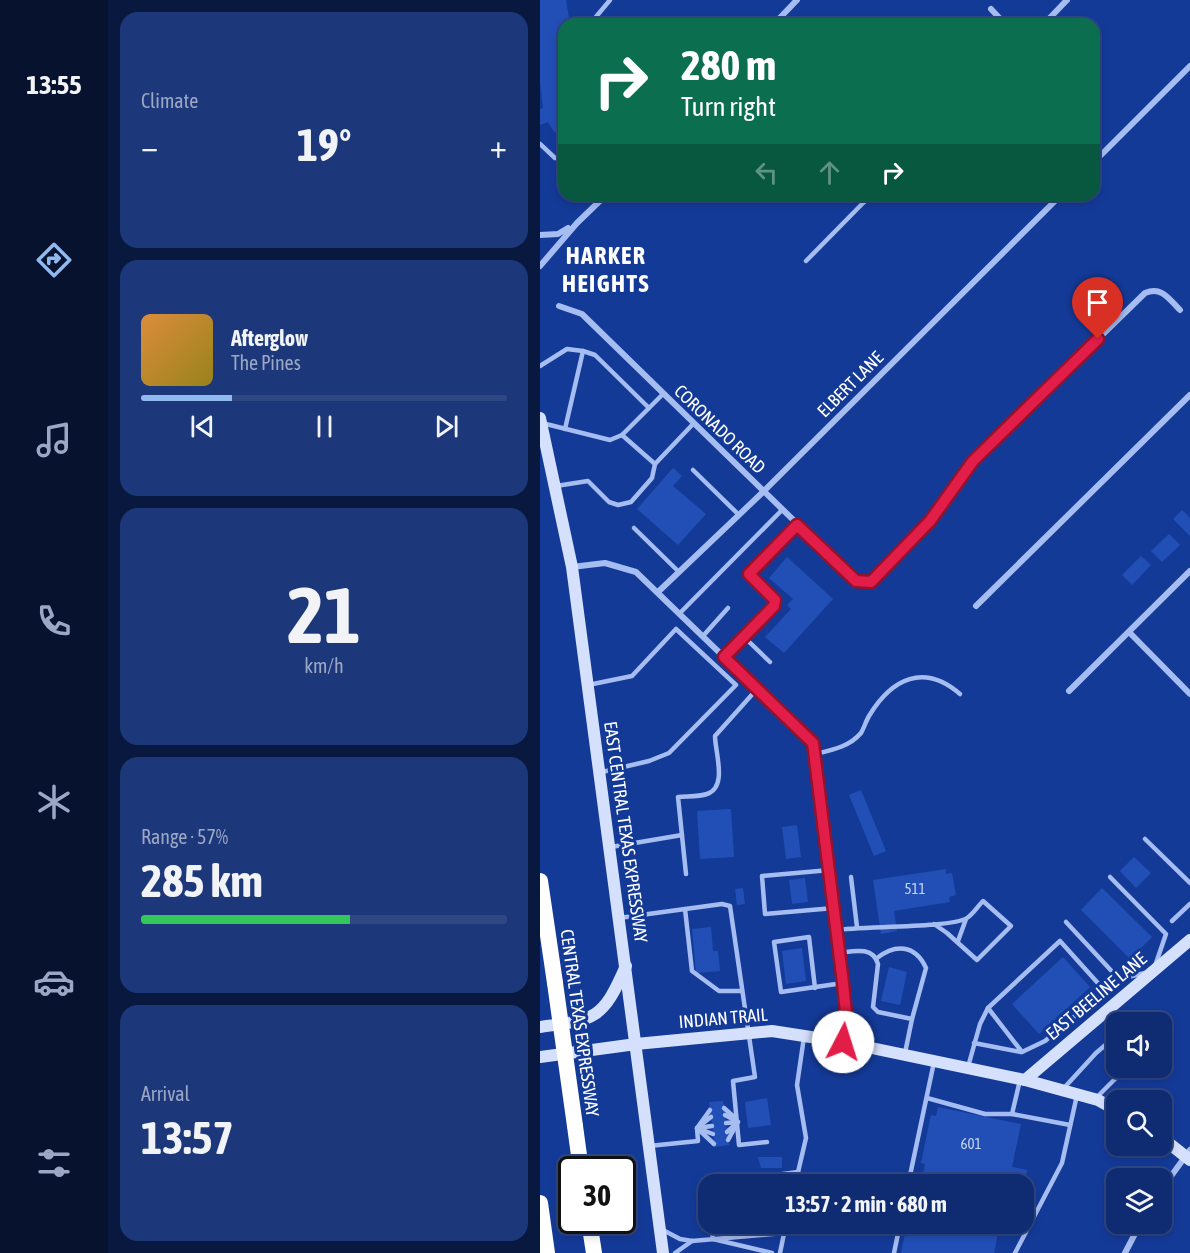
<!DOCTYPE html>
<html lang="en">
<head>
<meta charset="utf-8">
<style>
  body { margin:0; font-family:"Asap Condensed",sans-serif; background:#1d387a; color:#f1f3f6; height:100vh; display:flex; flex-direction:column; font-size:22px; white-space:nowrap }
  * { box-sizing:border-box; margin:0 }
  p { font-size:20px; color:#9ba7c4 }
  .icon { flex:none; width:33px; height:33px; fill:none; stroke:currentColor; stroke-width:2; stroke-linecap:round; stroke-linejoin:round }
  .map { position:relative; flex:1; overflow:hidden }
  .sheet { display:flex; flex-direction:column; gap:12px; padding:12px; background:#08183f; width:432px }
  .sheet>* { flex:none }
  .hud { position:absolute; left:18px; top:18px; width:542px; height:183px; border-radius:18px; box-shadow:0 3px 9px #0003,0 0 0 2px #2f4884; background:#0b6e4f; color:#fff; overflow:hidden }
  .tools { position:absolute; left:566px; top:1012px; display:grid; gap:12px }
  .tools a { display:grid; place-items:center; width:66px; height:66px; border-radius:12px; background:#0f2c72; box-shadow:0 3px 9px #0003,0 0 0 2px #2f4884; font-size:30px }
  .speed { position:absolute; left:18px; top:1156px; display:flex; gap:12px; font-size:30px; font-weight:700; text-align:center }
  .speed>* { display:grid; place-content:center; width:78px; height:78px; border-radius:50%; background:#0f2c72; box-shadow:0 3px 9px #0003,0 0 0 2px #2f4884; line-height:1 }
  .speed .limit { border:3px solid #111; border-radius:9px; background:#fff; color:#111 }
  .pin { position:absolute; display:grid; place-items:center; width:51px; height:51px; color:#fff; margin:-62px -26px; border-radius:50% 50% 50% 0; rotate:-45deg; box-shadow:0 0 6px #0007 }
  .pin .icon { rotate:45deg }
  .me { position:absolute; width:66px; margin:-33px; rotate:5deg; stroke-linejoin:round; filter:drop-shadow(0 0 4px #0008) }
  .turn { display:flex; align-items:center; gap:21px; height:126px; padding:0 24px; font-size:27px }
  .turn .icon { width:78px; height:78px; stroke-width:2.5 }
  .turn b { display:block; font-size:42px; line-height:51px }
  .lanes { display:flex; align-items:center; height:57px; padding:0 24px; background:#0003; justify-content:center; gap:30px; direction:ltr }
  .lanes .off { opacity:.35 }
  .big { font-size:45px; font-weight:700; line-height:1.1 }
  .sheet .card { flex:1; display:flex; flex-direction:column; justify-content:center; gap:9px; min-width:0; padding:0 21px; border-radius:18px; background:#1d387a }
  .sheet .dial { align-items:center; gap:0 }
  .dial b { font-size:78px; line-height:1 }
  .song { display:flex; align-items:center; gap:18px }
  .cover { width:72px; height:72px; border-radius:9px; background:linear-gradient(135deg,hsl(30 70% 55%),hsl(50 70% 35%)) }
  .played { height:6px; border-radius:3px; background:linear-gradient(90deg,#90b9f0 25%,#2f4884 25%) }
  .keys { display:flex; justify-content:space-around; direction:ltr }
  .heat { display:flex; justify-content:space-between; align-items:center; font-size:33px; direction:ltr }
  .charge { height:9px; border-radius:4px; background:linear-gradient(90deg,#34c759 57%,#2f4884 0) }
  .trip { position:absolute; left:158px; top:1174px; width:336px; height:60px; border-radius:18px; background:#0f2c72; box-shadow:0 3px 9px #0003,0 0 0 2px #2f4884; font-weight:700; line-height:60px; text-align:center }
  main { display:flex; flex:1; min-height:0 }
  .tab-bar { display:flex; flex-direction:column; width:108px; justify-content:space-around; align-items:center; background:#06122e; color:#9ba7c4 }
  .tab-bar .icon { width:42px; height:42px }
  .tab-bar .active { color:#90b9f0 }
  .tab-bar b { font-size:27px; color:#f1f3f6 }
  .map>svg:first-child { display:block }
  .building { fill:#224fb6 }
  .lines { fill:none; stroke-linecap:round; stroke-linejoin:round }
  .lane { stroke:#a6bdf2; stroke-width:4.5 }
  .street { stroke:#a6bdf2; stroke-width:6 }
  .secondary { stroke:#d5e0fc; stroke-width:12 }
  .highway { stroke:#fff; stroke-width:16 }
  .highway-bridge { stroke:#fff; stroke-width:16 }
  .route-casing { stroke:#92132f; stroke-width:15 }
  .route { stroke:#e11d48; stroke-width:10 }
  .labels { text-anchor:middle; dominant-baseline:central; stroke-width:6; stroke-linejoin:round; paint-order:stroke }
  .number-label { font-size:15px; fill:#c8d3ed }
  .street-label { font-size:18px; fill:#fff; stroke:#143a98 }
  .district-label { font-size:24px; font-weight:bold; letter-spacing:1.5px; fill:#fff; stroke:#143a98 }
</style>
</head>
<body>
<main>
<nav class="tab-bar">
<b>13:55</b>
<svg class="icon active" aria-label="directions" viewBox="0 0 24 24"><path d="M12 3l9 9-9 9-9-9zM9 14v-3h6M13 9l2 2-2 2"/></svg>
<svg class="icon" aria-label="music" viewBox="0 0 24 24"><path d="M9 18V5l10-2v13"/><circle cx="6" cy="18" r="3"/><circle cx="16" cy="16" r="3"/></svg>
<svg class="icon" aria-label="phone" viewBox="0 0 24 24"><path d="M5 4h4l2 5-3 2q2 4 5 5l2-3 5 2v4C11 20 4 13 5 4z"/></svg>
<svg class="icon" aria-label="climate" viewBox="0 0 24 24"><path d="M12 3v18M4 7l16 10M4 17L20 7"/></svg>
<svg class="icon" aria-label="car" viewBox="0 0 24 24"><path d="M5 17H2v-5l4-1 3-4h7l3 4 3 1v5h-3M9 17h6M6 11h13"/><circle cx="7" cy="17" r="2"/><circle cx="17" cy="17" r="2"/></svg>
<svg class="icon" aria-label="filters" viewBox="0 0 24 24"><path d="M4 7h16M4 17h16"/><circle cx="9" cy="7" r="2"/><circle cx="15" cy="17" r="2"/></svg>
</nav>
<section class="sheet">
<div class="card"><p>Climate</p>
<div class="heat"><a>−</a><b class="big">19°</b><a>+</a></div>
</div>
<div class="card">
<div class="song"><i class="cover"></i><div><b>Afterglow</b><p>The Pines</p></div></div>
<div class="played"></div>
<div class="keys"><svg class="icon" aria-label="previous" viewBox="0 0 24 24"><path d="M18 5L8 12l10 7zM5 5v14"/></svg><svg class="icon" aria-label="pause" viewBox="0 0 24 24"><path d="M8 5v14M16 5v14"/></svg><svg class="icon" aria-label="next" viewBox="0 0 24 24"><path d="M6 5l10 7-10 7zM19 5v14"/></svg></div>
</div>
<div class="card dial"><b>21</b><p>km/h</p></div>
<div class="card"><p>Range · 57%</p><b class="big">285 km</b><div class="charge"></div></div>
<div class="card"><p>Arrival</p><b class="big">13:57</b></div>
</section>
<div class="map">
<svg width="650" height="1253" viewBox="0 0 650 1253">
  <rect width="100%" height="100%" fill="#143a98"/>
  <!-- building -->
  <g class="building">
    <polygon points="0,0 26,0 30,24 24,24 24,123 15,133 8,122 0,125 0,109 3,108 0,82"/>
    <polygon points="133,468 142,476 133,486 166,514 138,545 97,509"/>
    <polygon points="642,510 650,518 650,536 633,519"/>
    <polygon points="629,534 640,545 622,562 611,551"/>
    <polygon points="601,556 611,565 592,585 582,575"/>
    <polygon points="247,557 293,599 244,653 225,637 251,609 247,605 253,599 229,578"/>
    <polygon points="321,790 346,851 334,856 309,795"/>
    <polygon points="191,809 194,857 160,859 157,811"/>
    <polygon points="257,825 261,857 246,859 242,827"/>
    <polygon points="594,857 611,873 596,888 580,871"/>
    <polygon points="406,869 406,874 412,873 416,895 409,897 410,902 354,911 357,931 341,934 333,880"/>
    <polygon points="265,878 268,902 252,904 249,880"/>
    <polygon points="203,888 205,904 197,905 195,889"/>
    <polygon points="562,888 612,937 590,959 541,910"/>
    <polygon points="171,927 173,951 178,951 180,971 156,973 152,929"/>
    <polygon points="262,948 266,981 246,984 242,951"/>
    <polygon points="523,957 550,987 499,1034 472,1004"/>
    <polygon points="349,967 367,972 360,1005 341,1001"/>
    <polygon points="227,1098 231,1125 208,1128 205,1102"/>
    <polygon points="183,1101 189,1145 175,1147 169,1102"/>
    <polygon points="398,1107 481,1124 472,1167 487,1170 484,1185 381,1185 385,1164 381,1163 391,1115 396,1116"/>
    <polygon points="218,1157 242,1157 242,1168 221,1168"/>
    <polygon points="367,1224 460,1224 454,1253 361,1253"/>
  </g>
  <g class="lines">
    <!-- lane -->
    <g class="lane">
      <polyline points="50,24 70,0"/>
      <polyline points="0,144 15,158 24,156"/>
      <polyline points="324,202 330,197 374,198 376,195"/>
      <polyline points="266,261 324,202 317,195"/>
      <polyline points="43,351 55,355 109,408"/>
      <polyline points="0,366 27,349 43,351 25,429"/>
      <polyline points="2,423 70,440 82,435 123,394"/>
      <polyline points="82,435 115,464"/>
      <polyline points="153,470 199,515"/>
      <polyline points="16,486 48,481 69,502 78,505 91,502 112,478 115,464 153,424"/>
      <polyline points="94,528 139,572"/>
      <polyline points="140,613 242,510"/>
      <polyline points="163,636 188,608"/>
      <polyline points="204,637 230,662"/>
      <polyline points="184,657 234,606 235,600 209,574 257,525"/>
      <polyline points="48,685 92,676 136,629 196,685 129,753 109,761 62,772"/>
      <path d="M275,754c17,-4 34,-7 46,-21 3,-5 5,-12 8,-17 23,-38 55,-53 91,-22"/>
      <polyline points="605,839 650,883"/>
      <polyline points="71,847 142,835"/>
      <polyline points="290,870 222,876 225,914 294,908"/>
      <path d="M146,874l-8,-77c9,-1 20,0 29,-3 21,-7 8,-42 8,-58l42,-47"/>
      <polyline points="311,877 317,927"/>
      <polyline points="570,877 626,934 615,966"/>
      <polyline points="145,909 152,971 179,991 202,991"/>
      <polyline points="79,918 182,904 190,906 215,1077 193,1081 199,1145 227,1142"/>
      <polyline points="632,921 650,904"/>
      <polyline points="526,922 579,979 605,973"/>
      <path d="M296,930c26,-4 116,-2 131,-12 6,-4 11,-12 16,-17l28,25 -34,34 -30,-27 -13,-9"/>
      <polyline points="418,941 426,919"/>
      <path d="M299,953c15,-2 34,-7 39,11l-5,43 5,5 34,7 -7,34"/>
      <path d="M337,958c18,-14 38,-14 49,10l-14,51"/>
      <polyline points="275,988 269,937 234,942 241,992 303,983"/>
      <polyline points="448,1008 482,1052 505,1041 579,979"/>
      <polyline points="566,1011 576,1023"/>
      <polyline points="434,1043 481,1052"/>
      <polyline points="428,1067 440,1024 448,1008 520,941 565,991"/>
      <polyline points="480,1080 472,1114 530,1125"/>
      <polyline points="524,1088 556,1053 576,1036"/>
      <polyline points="387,1098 445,1114 472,1114"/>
      <polyline points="556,1098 586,1068"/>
      <polyline points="184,1108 194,1117"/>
      <polyline points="170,1110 157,1128 171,1117"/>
      <polyline points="185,1115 198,1122 188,1140"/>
      <polyline points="186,1123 198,1122 187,1132"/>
      <polyline points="173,1134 157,1128 174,1144"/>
      <polyline points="109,1146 158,1141 157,1128 172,1126"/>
      <polyline points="255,1185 266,1138 257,1085 264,1037"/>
      <polyline points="368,1185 394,1062"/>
      <polyline points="168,1203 165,1184 258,1172"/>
      <polyline points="171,1224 173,1239 232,1253"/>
      <polyline points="202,1224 204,1236"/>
      <polyline points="121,1229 140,1239 152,1241 244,1233"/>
      <polyline points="135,1253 152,1241"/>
      <polyline points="240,1253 246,1224"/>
      <polyline points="354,1253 360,1224"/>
      <polyline points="475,1253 522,1163 537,1095"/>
    </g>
    <!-- street -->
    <g class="street">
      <polyline points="451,9 465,24"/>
      <polyline points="234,24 257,0"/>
      <polyline points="504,24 527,0"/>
      <polyline points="554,162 650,66"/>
      <polyline points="0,235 18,234 28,228"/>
      <polyline points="0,266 37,223 66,195"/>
      <path d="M19,306l23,8 274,267 15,1 59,-61 43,-60 172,-168c17,-7 24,6 35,17"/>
      <polyline points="32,567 65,563 96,572 273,743 303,983 307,1023 303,1042"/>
      <polyline points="118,592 223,492 521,195"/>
      <polyline points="436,606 650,395"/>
      <polyline points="589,632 650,694"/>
      <polyline points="529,691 650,571"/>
      <polyline points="621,1190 650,1150"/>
      <polyline points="585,1253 600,1224"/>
    </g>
    <!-- secondary -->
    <g class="secondary">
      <polyline points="0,418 32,567 123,1253"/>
      <path d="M0,1027c56,-7 63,-8 86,-61"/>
      <polyline points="0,1057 96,1044 232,1031 303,1042 485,1080 558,1100 576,1110"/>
      <polyline points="485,1080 650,940"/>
      <polyline points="621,1137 650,1160"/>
    </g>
    <!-- highway -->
    <g class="highway">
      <polyline points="0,881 15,983"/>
      <polyline points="35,1126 41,1170"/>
      <polyline points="0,1203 7,1253"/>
      <polyline points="49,1221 54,1253"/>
    </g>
    <!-- highway-bridge -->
    <polyline class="highway-bridge" points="15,983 35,1126"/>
  </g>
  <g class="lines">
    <defs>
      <polyline id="route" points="303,1042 307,1023 303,983 273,743 184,657 234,606 235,600 209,574 257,525 316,581 331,582 390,521 433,461 558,339"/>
    </defs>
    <!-- route casing -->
    <use href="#route" class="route-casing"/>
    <!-- route -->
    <use href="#route" class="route"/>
  </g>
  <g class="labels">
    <!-- number labels -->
    <g class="number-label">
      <text x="375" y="888">511</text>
      <text x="431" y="1143">601</text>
    </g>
    <!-- street labels -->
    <g class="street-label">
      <text transform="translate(310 384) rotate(-45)">ELBERT LANE</text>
      <text transform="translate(180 429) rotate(44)">CORONADO ROAD</text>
      <text transform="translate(86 832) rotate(82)">EAST CENTRAL TEXAS EXPRESSWAY</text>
      <text transform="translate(556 996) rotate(-40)">EAST BEELINE LANE</text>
      <text transform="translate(183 1018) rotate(-5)">INDIAN TRAIL</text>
      <text transform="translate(40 1023) rotate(82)">CENTRAL TEXAS EXPRESSWAY</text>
    </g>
    <!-- district labels -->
    <g class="district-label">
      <text x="66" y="255">HARKER<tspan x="66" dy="28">HEIGHTS</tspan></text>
    </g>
  </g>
</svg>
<div class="tools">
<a><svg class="icon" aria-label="sound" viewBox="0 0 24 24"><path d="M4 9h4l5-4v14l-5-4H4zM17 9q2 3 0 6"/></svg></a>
<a><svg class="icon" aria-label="search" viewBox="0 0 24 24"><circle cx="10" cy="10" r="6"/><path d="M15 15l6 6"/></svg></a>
<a><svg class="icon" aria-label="layers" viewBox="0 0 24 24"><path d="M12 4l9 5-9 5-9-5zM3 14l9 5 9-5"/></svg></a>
</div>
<div class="speed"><div class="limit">30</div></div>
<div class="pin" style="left:558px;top:339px;background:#d93025"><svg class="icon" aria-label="arrive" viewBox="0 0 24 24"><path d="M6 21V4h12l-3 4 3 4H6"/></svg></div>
<svg class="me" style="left:303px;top:1042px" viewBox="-20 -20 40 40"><circle r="19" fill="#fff"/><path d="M0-13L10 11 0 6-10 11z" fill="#e11d48"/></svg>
<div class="trip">13:57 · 2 min · 680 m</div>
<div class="hud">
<div class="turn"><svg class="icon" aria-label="right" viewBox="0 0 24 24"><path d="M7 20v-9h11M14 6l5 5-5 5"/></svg><div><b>280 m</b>Turn right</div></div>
<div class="lanes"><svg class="icon off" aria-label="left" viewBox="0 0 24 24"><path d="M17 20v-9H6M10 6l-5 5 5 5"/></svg><svg class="icon off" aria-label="ahead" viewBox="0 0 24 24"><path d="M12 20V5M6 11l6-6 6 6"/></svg><svg class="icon" aria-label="right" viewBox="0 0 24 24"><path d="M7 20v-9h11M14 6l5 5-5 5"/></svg></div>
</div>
</div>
</main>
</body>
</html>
